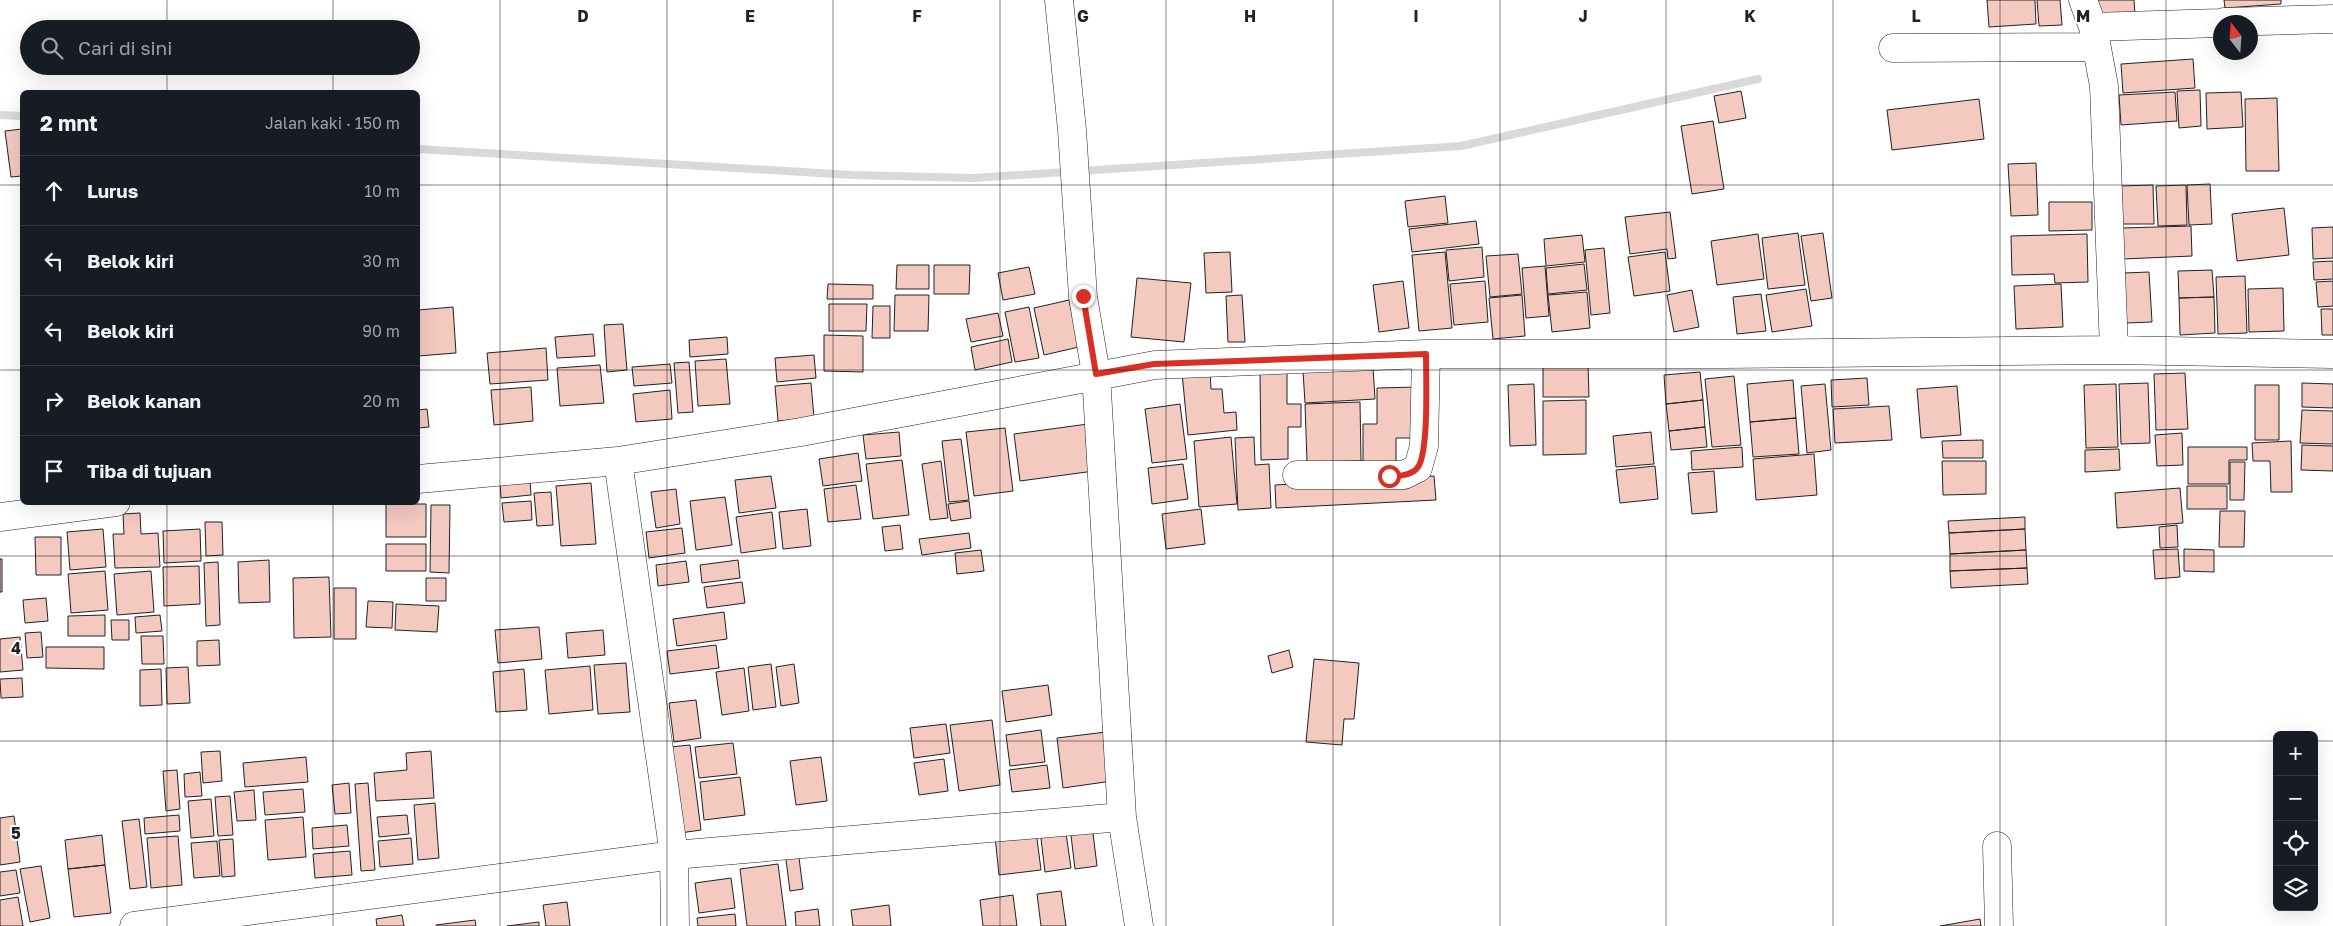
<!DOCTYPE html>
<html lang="id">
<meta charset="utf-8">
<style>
body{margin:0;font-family:"Golos Text",sans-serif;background:#20242c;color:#f1f3f6}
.controls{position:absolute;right:15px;bottom:15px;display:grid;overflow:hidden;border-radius:8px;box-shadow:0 5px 20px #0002}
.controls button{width:45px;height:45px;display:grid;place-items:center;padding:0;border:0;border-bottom:1px solid #363941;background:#171b24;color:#f1f3f6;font:25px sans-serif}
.compass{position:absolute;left:2213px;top:15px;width:45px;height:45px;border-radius:50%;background:#171b24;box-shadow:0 5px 20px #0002;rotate:343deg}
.stop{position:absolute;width:15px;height:15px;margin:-11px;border:4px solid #d93025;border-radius:50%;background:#fff}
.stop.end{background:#d93025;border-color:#fff;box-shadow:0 1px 5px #0008}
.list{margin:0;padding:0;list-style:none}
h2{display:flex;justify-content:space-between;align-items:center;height:65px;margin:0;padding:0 20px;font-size:21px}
h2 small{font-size:16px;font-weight:400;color:#9ea1a6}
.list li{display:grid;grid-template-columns:32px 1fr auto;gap:15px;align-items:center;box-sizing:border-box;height:70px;padding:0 20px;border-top:1px solid #363941}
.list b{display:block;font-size:19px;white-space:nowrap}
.list em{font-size:16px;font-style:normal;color:#9ea1a6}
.icon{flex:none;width:28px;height:28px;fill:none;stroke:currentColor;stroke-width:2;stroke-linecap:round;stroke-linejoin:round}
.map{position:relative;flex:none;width:2333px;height:926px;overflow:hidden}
.search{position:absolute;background:#171b24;box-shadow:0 5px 20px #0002;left:20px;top:20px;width:400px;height:55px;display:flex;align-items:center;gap:12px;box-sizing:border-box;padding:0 18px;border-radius:28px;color:#9ea1a6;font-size:19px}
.panel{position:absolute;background:#171b24;box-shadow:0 5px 20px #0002;left:20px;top:90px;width:400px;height:415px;border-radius:8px}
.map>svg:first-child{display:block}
</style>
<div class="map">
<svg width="2333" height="926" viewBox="0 0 2333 926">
<rect width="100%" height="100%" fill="#fff"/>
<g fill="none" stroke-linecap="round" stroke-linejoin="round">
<path stroke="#d9d9d9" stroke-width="8" d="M0,115L22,116
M418,149L852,175L973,178L1461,146L1758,79"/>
</g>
<path fill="#f3c9c0" stroke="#222" d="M1987,0H2035L2036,24L1989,27Z
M2037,0H2060L2062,25L2039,26Z
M2095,0H2134L2135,15L2096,18Z
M2224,0H2281V4L2225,8Z
M2193,59L2195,88L2123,93L2121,64Z
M2200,90L2201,126L2179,128L2177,91Z
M1741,91L1746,118L1719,123L1714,96Z
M2175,92L2177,121L2121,125L2119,95Z
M2241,92L2243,127L2207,129L2206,93Z
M2277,98L2279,171H2246L2245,99Z
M1979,99L1984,139L1892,150L1887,110Z
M1713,121L1724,189L1692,194L1681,126Z
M22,129V176L11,177L5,131Z
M2036,163L2038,215L2011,216L2008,164Z
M2210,184L2212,224L2189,225L2187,185Z
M2153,185L2154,224H2120L2119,186Z
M2186,185L2187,225L2158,226L2156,186Z
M1445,196L1448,223L1408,227L1405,201Z
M2049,202H2092V230L2049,231Z
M2284,208L2289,255L2237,261L2232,214Z
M1670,212L1676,258L1668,259L1667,249L1630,254L1625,217Z
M1476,221L1479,244L1412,252L1409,229Z
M2191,226L2192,256L2123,259L2122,228Z
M2333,227V258L2313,259L2312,228Z
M1798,233L1805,285L1768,289L1762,238Z
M1823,233L1832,298L1811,301L1801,236Z
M1758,234L1764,279L1717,285L1711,241Z
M2087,234L2088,282L2055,283L2054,274L2012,275L2011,236Z
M1582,235L1585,262L1546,266L1544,239Z
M1482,247L1484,277L1449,281L1446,250Z
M1604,248L1610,313L1591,315L1585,250Z
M1230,252L1232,292L1206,293L1204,253Z
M1445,252L1452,328L1419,331L1412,255Z
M1665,252L1670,291L1634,296L1628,257Z
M1518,254L1522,294L1490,297L1486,256Z
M2333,261V279L2314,280L2313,262Z
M1584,264L1587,290L1548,294L1546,268Z
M897,265H929V289H896Z
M934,265H970L969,294H934Z
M1545,266L1549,316L1526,318L1522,268Z
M1029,267L1035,294L1003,300L998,273Z
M2212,270L2214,297L2179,298L2178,271Z
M2149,272L2152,322L2126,323L2124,273Z
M2245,276L2247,333L2218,334L2216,277Z
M1137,278L1191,283L1184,342L1131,337Z
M1403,281L1409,328L1379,332L1373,285Z
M1485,281L1488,322L1454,325L1450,284Z
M2333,281V306L2318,307L2316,282Z
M828,284L873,285V299H827Z
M2061,284L2063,327L2016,329L2014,286Z
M2283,288L2284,331L2249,332L2248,289Z
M1806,289L1812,326L1772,332L1766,295Z
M1692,290L1699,327L1674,332L1667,295Z
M1587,292L1590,328L1552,332L1548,295Z
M1761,294L1766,331L1737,334L1733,297Z
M895,295H929L928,331H894Z
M1242,295L1245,342H1228L1226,296Z
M1522,295L1525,336L1493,339L1489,298Z
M2214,297L2215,333L2180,335L2179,298Z
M1069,300L1079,347L1044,355L1034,308Z
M829,304H867L866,331H829Z
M873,306H890V338H872Z
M453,307L456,353L418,356V310Z
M1029,307L1039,358L1015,362L1005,312Z
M2321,309H2333V335H2322Z
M998,313L1003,336L971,342L966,319Z
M623,324L627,370L607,372L604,325Z
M593,334L595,356L557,358L555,337Z
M824,335L863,336V372L824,371Z
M727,337L728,354L690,357L689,340Z
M1008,339L1012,362L975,370L971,347Z
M546,348L548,380L490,384L487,353Z
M814,355L816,378L777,382L775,358Z
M726,359L730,404L698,406L695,361Z
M689,362L693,412L678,413L674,363Z
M670,364L672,383L634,386L632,367Z
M600,365L604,403L560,406L557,368Z
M1543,365H1588L1589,397H1543Z
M1373,367L1375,399L1305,403L1303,371Z
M1210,371L1211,389H1222L1224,413L1236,412L1237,430L1188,435L1182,373Z
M1287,372V404H1301V427H1288V459L1261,460L1260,373Z
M1700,372L1703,400L1666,404L1664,375Z
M2185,373L2188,429L2156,430L2154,374Z
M1734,376L1741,445L1712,447L1705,379Z
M1867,378L1869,405L1832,407L1831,380Z
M1793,380L1796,418L1750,422L1747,384Z
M811,383L814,418L778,421L775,386Z
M2148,383L2150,443L2121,444L2119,384Z
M2302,383L2333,384V408L2302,407Z
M1534,384L1536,445L1510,446L1508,385Z
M1825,384L1831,450L1807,453L1801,386Z
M2116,384L2118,447L2086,448L2084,385Z
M2255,385H2279V440H2255Z
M1957,386L1961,435L1921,438L1917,389Z
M531,387L533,421L494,425L491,390Z
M1419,387L1420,438H1396V463L1363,464V424H1377V388Z
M670,390L672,419L636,422L633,394Z
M1586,400V454L1543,455V401Z
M1703,400L1705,427L1669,431L1666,404Z
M1360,402L1361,461L1307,462L1305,404Z
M1180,404L1187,459L1152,463L1145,409Z
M1889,406L1892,440L1835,443L1833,409Z
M427,409L429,427L418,428V410Z
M2302,410L2333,411V444L2300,443Z
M1796,418L1799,454L1753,457L1750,422Z
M1088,424L1094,471L1020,481L1014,434Z
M1705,427L1707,447L1671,450L1669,431Z
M1005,428L1013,491L974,496L966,432Z
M899,432L901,456L866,459L863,435Z
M1651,432L1654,464L1616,467L1613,436Z
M2182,433L2183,465L2157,466L2155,435Z
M1231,437L1237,504L1199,507L1194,441Z
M1254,437L1255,465L1269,464L1271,508L1238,510L1235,438Z
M961,439L969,500L949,502L942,441Z
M1983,440V458H1943L1942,441Z
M2291,441L2292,492H2271L2270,461H2253L2252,443Z
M2302,445L2333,446V471L2301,470Z
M1742,447L1743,467L1692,470L1691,451Z
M2188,447H2247V460H2229V484H2188Z
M2119,449L2120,470L2085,472V450Z
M858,453L862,481L823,486L819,459Z
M1814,454L1817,495L1756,500L1753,459Z
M902,460L909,515L873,519L866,464Z
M941,461L948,518L930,520L922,464Z
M1942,461H1986V494L1943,495Z
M2230,462H2245L2244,500H2230Z
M1183,464L1188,499L1152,504L1148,468Z
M1655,466L1658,499L1620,503L1616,470Z
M1714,471L1717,512L1692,514L1688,473Z
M771,476L776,508L739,513L735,480Z
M1434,476L1436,500L1276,508L1275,485Z
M530,479L531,495L501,498L500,482Z
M591,483L596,544L561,546L556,486Z
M856,485L861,519L828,522L824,489Z
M2187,486H2227V509H2187Z
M2180,488L2183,523L2117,528L2115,493Z
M676,489L680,524L656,528L651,492Z
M551,492L553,525L537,526L534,493Z
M725,497L732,545L696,550L690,501Z
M531,501L532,520L504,522L502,503Z
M969,501L971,518L951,521L948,504Z
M386,504H426V537H386Z
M431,505H450L449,573L430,572Z
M807,509L811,546L783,549L779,512Z
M1201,509L1205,544L1166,549L1162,514Z
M2220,511H2245L2244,547H2219Z
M772,512L776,548L741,553L736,517Z
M140,513L141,534L158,533L160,567L115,568L113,534H124L123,514Z
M2025,517V529L1949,533L1948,521Z
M205,522H222L223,555L206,556Z
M900,525L903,549L885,551L882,527Z
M2177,525L2178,547L2160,548L2159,527Z
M682,528L685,553L649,558L646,532Z
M103,529L106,567L70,570L67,532Z
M200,529L201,561L164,563L163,531Z
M2025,529L2026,550L1950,554L1949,533Z
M969,533L971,548L922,555L919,539Z
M35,537H61V575H36Z
M386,544H426V571H386Z
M2178,549L2180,577L2155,579L2153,550Z
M2184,549L2214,550V572L2184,571Z
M981,550L984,571L957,574L955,553Z
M2026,550L2027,568L1950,571V554Z
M0,559H2V592H0Z
M269,560L270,602L239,603L238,562Z
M738,560L740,578L702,583L700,565Z
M686,561L689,582L658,586L656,565Z
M218,562L220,625L206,626L204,563Z
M199,566L200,604L164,606L163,567Z
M2027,568L2028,584L1951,588L1950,571Z
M105,571L108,610L71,613L68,574Z
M151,571L154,612L117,615L114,574Z
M329,577L331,637L294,638L293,578Z
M426,578H446V601H426Z
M742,582L745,603L707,608L704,587Z
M334,588H356V639H334Z
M46,598L48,621L25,623L23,600Z
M368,601L393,602L392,628L366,627Z
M396,604L439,606L437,632L395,630Z
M724,612L727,639L677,646L673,619Z
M105,615V636H68V616Z
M160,615L162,631L136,633L135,617Z
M111,620H129V640H112Z
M539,627L542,659L498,663L495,630Z
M603,630L605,655L568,658L566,633Z
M41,632L43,657L27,658L25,633Z
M141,636H163L164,664H142Z
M20,637L23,670L0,672V639Z
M219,640L220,665L197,666V641Z
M716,645L719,668L670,674L667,651Z
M46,647H104V669L46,668Z
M1289,650L1293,667L1272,673L1268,656Z
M1314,659L1359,663L1354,719H1344L1342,745L1306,742Z
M626,663L630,712L598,714L594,665Z
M771,664L776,707L753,710L748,667Z
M794,664L799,703L781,706L776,667Z
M590,666L593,710L549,714L545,670Z
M188,667L190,703L167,704L166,668Z
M744,668L749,711L722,715L716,672Z
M161,669L162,705L140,706V670Z
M524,669L527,710L496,712L493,672Z
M22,678L23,697L1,698L0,679Z
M1048,685L1052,715L1006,722L1002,691Z
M696,700L701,738L674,742L669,703Z
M992,720L1000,785L959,791L950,725Z
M946,724L950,753L914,758L910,728Z
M1041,730L1045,762L1010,766L1006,735Z
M1106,732L1112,781L1063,788L1057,738Z
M733,743L737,774L699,778L695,747Z
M690,745L701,830L680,833L670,747Z
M220,751L222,781L203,783L201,752Z
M431,751L434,798L376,801L374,773L407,770L406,753Z
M306,757L308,782L245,787L243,763Z
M821,757L827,801L796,805L790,761Z
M944,759L948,791L919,795L914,763Z
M1047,765L1050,788L1012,792L1009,770Z
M177,770L180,809L166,811L163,771Z
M200,772L202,796L185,797L184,774Z
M740,777L745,815L704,820L700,782Z
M349,783L351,813L335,814L332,785Z
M368,783L375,870L361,871L355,784Z
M303,789L305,812L265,815L263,792Z
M254,790L256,820L237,821L234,792Z
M230,796L233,835L218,836L215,797Z
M211,799L214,836L191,838L188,801Z
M435,803L439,858L418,860L414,805Z
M179,815L180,831L145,834L144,818Z
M407,815L409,834L379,837L377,817Z
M14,816L20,862L0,865V818Z
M303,817L306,857L268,860L265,820Z
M139,819L147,887L130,889L122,821Z
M347,825L349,846L313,849L312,828Z
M1092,825L1097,866L1075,869L1070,827Z
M1065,826L1071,868L1045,872L1040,830Z
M1036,831L1041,870L999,875L995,836Z
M102,835L105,865L68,869L65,840Z
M178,836L182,885L151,888L147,838Z
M411,838L413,864L380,867L378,841Z
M233,839L235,876L222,877L219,840Z
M217,841L220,876L194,878L191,843Z
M798,850L803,889L790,891L785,852Z
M350,851L352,875L315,878L313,854Z
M778,864L786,926H747L740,869Z
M105,865L111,913L74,917L68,869Z
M41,866L50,918L30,922L20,869Z
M16,870L20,893L0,896V872Z
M731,878L735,908L699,913L695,883Z
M1061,891L1066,926H1041L1037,894Z
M1013,895L1017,926H983L980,900Z
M18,897L23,926H0V900Z
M567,902L570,926H546L543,905Z
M889,905L891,926H853L851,910Z
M818,909L820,926H796L795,912Z
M735,914L736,926H698L697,918Z
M402,915L404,926H377L376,919Z
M1980,919L1981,926H1940Z
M475,920L476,926H436V925Z
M539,922V926H507Z"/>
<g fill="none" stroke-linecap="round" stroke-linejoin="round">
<g stroke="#222" stroke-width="29">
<path id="minor" d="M1059,0L1072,130L1083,297L1096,374L1122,817L1139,926
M2083,0L2093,27L2104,86L2114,350
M2224,22L2333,19
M2093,27L2220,23
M1893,48L2096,47
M618,461L674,855L675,926
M1297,475H1404L1418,468L1424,446L1426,354
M418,479L618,461L801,432L1155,365L1426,354H1723L2114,350L2333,354
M0,517L116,502
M1997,846L1999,926
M134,926L674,855L1122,817"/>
</g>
<use href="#minor" stroke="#fff" stroke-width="28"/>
</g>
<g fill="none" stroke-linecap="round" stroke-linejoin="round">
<path stroke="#d93025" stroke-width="6" d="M1083,296L1096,374L1154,364L1426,354C1426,377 1429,451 1418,467C1412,476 1398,476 1389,476"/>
</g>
<path fill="none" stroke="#222" stroke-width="1" stroke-opacity="0.55" d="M167,0V29M333,0V29M500,0V926M667,0V926M833,0V926M1000,0V926M1166,0V926M1333,0V926M1500,0V926M1666,0V926M1833,0V926M2000,0V926M2166,0V926M167,66V92M333,66V92M0,185H22M418,185H2333M0,370H22M418,370H2333M167,502V926M333,502V926M0,556H2333M0,741H2277M2314,741H2333"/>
<g font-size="16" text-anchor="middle" font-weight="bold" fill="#222" stroke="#fff" stroke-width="4" stroke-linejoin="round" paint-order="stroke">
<text x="583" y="22">D</text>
<text x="750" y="22">E</text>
<text x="917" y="22">F</text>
<text x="1083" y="22">G</text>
<text x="1250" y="22">H</text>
<text x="1416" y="22">I</text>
<text x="1583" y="22">J</text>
<text x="1750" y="22">K</text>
<text x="1916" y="22">L</text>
<text x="2083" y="22">M</text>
<text x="16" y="654">4</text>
<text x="16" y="839">5</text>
</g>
</svg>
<div class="controls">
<button>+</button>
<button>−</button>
<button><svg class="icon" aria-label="locate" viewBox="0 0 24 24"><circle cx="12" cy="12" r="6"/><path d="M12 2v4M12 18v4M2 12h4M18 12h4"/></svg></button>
<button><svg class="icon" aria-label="layers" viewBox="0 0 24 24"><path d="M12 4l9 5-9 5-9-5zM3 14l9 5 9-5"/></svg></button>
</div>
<svg class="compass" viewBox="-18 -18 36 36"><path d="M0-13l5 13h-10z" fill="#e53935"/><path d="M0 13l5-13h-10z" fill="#9ea1a6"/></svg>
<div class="stop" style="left:1389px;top:476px"></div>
<div class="stop end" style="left:1083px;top:296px"></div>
<div class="search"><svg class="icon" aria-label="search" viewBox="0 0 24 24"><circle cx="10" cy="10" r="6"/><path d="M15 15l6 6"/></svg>Cari di sini</div>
<section class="panel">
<h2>2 mnt<small>Jalan kaki · 150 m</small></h2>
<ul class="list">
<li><svg class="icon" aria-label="ahead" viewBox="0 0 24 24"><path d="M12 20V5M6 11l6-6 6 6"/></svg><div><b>Lurus</b></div><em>10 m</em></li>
<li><svg class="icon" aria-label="left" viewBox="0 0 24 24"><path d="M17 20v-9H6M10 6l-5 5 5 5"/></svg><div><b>Belok kiri</b></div><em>30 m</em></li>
<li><svg class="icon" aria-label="left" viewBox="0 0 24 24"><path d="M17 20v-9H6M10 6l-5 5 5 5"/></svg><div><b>Belok kiri</b></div><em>90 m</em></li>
<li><svg class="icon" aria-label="right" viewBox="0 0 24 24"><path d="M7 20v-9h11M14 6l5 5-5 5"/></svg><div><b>Belok kanan</b></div><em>20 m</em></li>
<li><svg class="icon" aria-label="arrive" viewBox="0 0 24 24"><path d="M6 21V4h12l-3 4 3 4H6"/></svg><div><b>Tiba di tujuan</b></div></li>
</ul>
</section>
</div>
